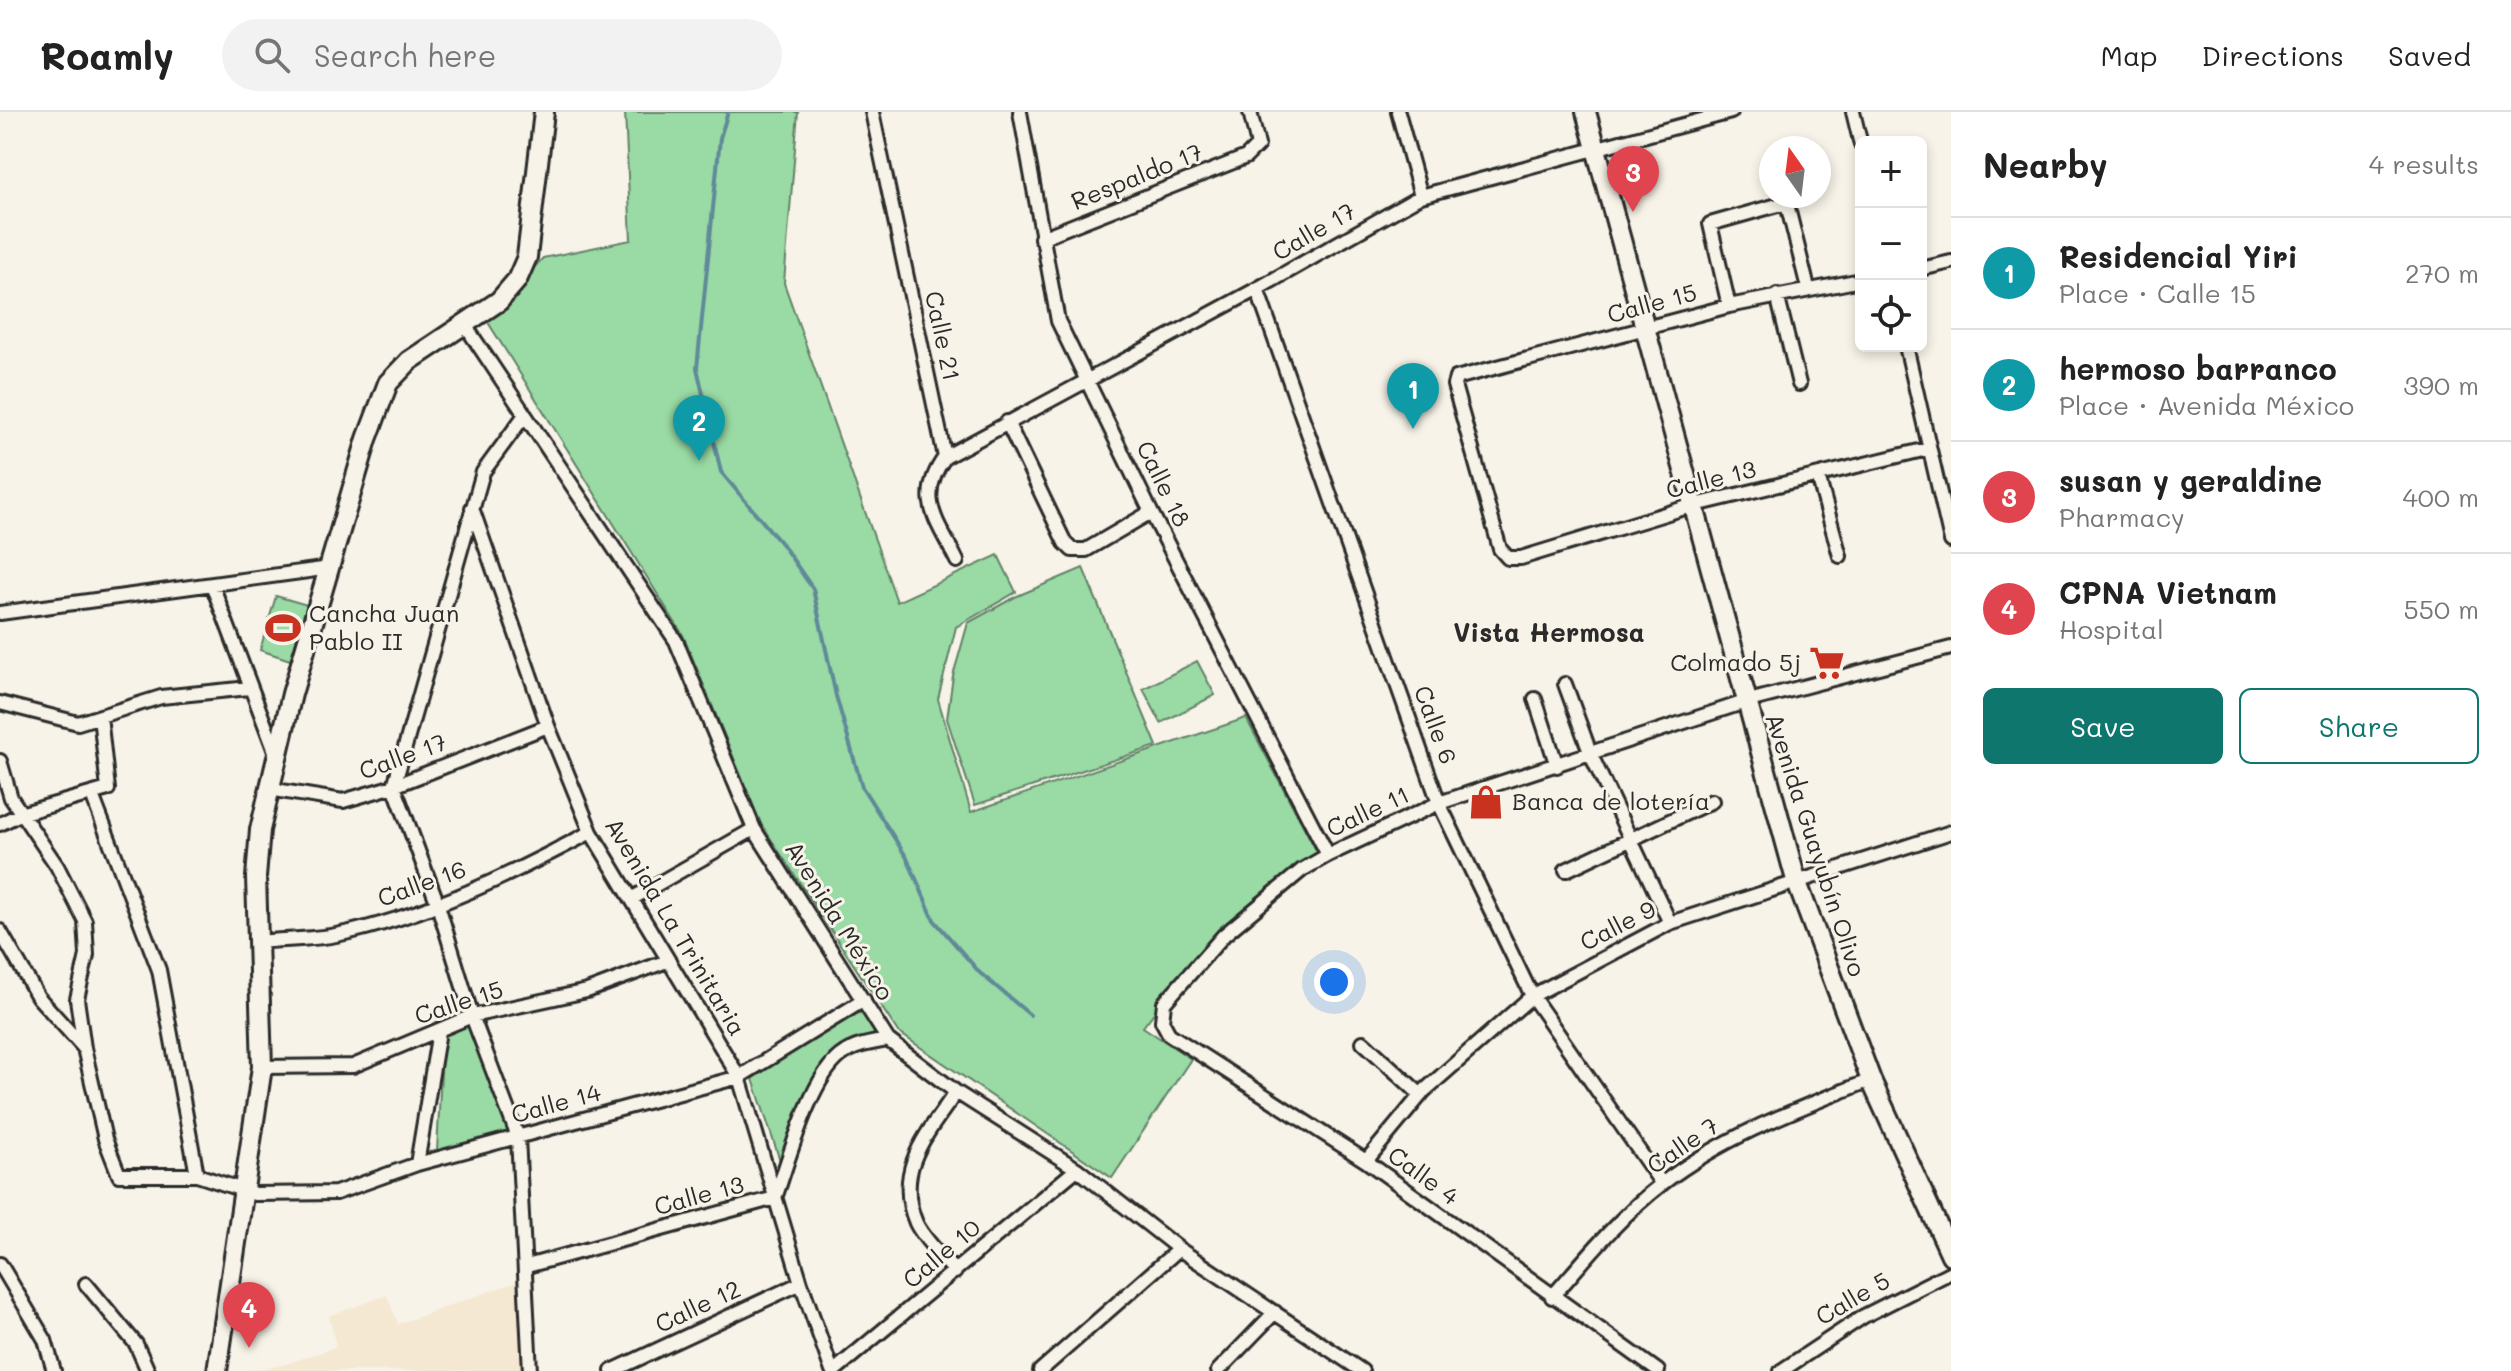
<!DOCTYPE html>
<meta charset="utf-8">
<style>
body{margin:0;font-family:Mali,sans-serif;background:#f2f2f2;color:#222}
.controls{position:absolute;right:24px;top:24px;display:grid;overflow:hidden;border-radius:12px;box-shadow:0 4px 12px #0003}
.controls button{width:72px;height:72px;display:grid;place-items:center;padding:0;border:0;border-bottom:2px solid #e0e0e0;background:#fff;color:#222;font:40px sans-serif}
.compass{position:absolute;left:1759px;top:24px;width:72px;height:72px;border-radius:50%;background:#fff;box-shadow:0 4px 12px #0003;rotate:346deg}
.you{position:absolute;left:1334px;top:870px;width:28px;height:28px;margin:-20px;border:6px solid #fff;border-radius:50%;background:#1a73e8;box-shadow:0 0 0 12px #1a73e833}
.badge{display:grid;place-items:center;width:52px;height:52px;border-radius:50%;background:#0f766e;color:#fff;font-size:26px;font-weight:700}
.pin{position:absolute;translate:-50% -66px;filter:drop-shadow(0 2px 4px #0008)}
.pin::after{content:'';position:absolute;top:42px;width:28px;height:24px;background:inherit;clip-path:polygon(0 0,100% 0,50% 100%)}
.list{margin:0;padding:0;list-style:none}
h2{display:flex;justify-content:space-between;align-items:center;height:104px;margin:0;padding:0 32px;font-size:34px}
h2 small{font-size:26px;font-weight:400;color:#767676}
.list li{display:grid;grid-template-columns:52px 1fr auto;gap:24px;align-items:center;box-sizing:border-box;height:112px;padding:0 32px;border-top:2px solid #e0e0e0}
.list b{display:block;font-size:30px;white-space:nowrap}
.list p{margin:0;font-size:26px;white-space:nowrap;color:#767676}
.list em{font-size:26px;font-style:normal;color:#767676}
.actions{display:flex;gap:16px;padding:24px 32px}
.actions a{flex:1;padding:18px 0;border:2px solid #0f766e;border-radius:12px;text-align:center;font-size:28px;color:#0f766e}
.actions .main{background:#0f766e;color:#fff}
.icon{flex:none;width:44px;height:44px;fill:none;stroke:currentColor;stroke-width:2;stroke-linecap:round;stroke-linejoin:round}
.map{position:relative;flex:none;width:1951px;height:1259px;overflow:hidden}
header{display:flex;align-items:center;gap:48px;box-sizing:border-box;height:112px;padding:0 40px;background:#fff;border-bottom:2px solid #e0e0e0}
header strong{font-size:38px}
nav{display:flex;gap:44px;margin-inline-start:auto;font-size:28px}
.search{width:560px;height:72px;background:#f2f2f2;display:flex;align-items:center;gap:20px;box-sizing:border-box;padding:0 28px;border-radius:44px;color:#767676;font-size:30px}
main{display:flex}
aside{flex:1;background:#fff}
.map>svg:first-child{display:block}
</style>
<header>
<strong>Roamly</strong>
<div class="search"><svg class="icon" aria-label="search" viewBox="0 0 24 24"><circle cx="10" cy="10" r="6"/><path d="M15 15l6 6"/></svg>Search here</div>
<nav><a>Map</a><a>Directions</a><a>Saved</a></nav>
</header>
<main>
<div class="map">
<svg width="1951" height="1259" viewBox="0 0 1951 1259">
<rect width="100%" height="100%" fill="#f7f3e8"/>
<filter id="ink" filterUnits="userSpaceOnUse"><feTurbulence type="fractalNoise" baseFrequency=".0125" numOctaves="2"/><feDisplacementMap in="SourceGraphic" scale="16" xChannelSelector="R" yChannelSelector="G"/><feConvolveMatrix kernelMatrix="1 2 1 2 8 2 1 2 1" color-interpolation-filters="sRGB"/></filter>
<g filter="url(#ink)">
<path fill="#f4e8d2" d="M522,1168L526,1259H244L283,1253L336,1235L329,1204L387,1183L398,1212Z"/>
<path fill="#9adaa4" stroke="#628268" stroke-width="2" d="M625,0H798L784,171L897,490L998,443L1016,480L956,515L938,587L971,700L1246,606L1317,740L1210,827L1143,915L1191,947L1112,1066L898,920L761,712L683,523L486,207L543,146L631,128Z
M1083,456L1157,634L975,693L947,607L953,564L968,511L1015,485Z
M276,484L307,493L290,548L260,538Z
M1197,549L1215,583L1161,611L1143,577Z
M865,894L890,924L862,928L813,976L788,1073L752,964Z
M482,905L518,1019L437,1039L443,921Z"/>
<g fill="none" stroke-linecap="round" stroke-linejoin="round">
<path stroke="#5f8a99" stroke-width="4" d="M728,0L720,26L697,256L721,360L784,435L813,477L836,584L862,675L907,746L934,808L980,861L1030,903"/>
<g stroke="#2b2b2b" stroke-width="18">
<path id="street" d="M872,0L945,345
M1020,0L1058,209L1151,400L1328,743
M1398,0L1421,84
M1853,0L1861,33
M1041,126L1246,45L1258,33L1250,0
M1921,157L1951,150
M1861,168L1729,194L1456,266L1454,273L1500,437L1508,446H1521L1691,394L1927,337
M1257,177L1439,691L1532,884L1662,1072
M1777,183L1799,272
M1729,194L1710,112L1781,92L1788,96L1808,176
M465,213L676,529L754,717L888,928L956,980L1077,1057L1179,1137L1362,1259
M1906,234L1951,429
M524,304L483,360L394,674L437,790L472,904L518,1025L530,1259
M1007,310L1065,431L1072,438H1086L1151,400
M1818,364L1840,444
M472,396L548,614L591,720L739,965L801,1171L832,1259
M957,449C937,408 915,386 945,345L1257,177L1421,84L1731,0
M213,475L276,642
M0,501L330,456
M1565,572L1591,643L1670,811
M1535,587L1557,654
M0,591L78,611L161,585L249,576
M0,649L11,686L57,754L85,809L87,843L77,887L84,936
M269,677L343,689L394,674L548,614
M92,683L159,858L197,1063
M0,712L20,702L108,677L100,604
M1566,758L1712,689
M633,786L754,717
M0,819L38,885L84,936L105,1027L119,1063H197L255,1082L336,1081L417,1052L739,965L864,888
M257,830C283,827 311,828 336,823C425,805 512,762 591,720
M1363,930L1421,983
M262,955L353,954L472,904L587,879L667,849
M1366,1049L1424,979L1532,884L1670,811L1951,720
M417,1052L439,919
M0,1152L45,1228L54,1259
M527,1154L775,1086C789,1048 809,969 840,944C854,933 871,931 888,928
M955,1160C943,1145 924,1128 916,1111C893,1057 928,1021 956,980
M86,1172L136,1232L148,1259
M1552,1185C1587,1145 1621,1103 1663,1071C1726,1023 1798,997 1871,968
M612,1259L801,1171
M834,1259L1077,1057
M1040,1259L1179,1137
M1218,1259L1275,1200
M1658,1259L1366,1049L1169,922L1162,909L1164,891L1224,823L1302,758L1328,743L1439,691L1745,590L1951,536
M1781,1259L1864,1204L1951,1160"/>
</g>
<g stroke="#2b2b2b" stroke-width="24">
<path id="secondary" d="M1586,0L1796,768L1871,968L1951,1143
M217,1259L262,955L256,765L260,718L292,582L367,327L388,271L409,249L499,189L517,168L527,145L544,0"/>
</g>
<use href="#street" stroke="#f7f3e8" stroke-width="12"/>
<use href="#secondary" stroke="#f7f3e8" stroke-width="18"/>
</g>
</g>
<defs>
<g id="stadium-bare" transform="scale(2.76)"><path d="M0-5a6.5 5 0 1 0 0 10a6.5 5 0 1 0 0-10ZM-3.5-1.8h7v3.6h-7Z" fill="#c8321e" stroke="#f7f3e8" stroke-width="2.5" paint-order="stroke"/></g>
<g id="supermarket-bare" transform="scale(2.76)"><path d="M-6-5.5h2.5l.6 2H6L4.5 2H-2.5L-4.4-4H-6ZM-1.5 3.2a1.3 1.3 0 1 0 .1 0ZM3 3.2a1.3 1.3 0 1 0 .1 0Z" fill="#c8321e" stroke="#f7f3e8" stroke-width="2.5" paint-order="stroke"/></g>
<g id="shop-bare" transform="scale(2.76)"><path d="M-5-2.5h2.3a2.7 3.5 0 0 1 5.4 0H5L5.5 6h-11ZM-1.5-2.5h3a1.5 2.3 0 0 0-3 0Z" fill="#c8321e" stroke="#f7f3e8" stroke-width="2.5" paint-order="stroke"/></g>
</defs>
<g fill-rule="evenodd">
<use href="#stadium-bare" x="283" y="516"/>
<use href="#supermarket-bare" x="1827" y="551"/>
<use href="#shop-bare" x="1486" y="690"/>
</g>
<g text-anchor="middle" stroke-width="6" stroke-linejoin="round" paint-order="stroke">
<g font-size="24" fill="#2b2b2b" stroke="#f7f3e8">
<text transform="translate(1137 65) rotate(-22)" y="8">Respaldo 17</text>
<text transform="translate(1314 120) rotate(-30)" y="8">Calle 17</text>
<text transform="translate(1652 192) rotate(-15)" y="8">Calle 15</text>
<text transform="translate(942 224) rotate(78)" y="8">Calle 21</text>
<text transform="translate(1711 368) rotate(-14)" y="8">Calle 13</text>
<text transform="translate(1163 372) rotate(64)" y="8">Calle 18</text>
<text transform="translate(1435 613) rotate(70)" y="8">Calle 6</text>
<text transform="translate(403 645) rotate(-20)" y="8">Calle 17</text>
<text transform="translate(1368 700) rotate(-25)" y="8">Calle 11</text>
<text transform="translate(1815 733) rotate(72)" y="8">Avenida Guayubín Olivo</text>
<text transform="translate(422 772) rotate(-20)" y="8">Calle 16</text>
<text transform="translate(839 809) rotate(58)" y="8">Avenida México</text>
<text transform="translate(1618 814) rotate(-27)" y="8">Calle 9</text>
<text transform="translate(675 815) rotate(59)" y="8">Avenida La Trinitaria</text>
<text transform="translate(459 891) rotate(-18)" y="8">Calle 15</text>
<text transform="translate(556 992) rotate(-15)" y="8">Calle 14</text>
<text transform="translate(1683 1034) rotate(-34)" y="8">Calle 7</text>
<text transform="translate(1423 1064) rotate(36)" y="8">Calle 4</text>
<text transform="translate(699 1084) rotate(-15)" y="8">Calle 13</text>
<text transform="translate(942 1142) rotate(-40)" y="8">Calle 10</text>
<text transform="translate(1853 1187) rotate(-30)" y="8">Calle 5</text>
<text transform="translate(698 1195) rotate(-25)" y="8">Calle 12</text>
</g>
<g font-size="24" fill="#2b2b2b" stroke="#f7f3e8" text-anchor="start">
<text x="309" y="510">Cancha Juan<tspan x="309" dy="28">Pablo II</tspan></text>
<text x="1801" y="559" text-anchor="end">Colmado 5j</text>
<text x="1512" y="698">Banca de lotería</text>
</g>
<g font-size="26" font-weight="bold" fill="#2b2b2b" stroke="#f7f3e8">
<text x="1549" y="530">Vista Hermosa</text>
</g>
</g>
</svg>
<div class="controls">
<button>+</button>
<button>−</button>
<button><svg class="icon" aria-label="locate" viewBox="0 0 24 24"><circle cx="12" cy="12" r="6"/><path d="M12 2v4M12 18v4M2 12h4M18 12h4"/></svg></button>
</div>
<svg class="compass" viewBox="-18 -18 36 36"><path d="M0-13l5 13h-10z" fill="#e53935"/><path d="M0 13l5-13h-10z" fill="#767676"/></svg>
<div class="you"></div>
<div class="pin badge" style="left:1413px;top:317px;background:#0f9aa8">1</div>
<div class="pin badge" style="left:699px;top:349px;background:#0f9aa8">2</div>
<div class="pin badge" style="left:1633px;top:100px;background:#e0444e">3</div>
<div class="pin badge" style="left:249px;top:1236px;background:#e0444e">4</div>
</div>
<aside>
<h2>Nearby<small>4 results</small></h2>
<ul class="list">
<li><span class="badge" style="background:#0f9aa8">1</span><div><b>Residencial Yiri</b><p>Place · Calle 15</p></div><em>270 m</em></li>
<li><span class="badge" style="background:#0f9aa8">2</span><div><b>hermoso barranco</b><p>Place · Avenida México</p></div><em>390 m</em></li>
<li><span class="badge" style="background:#e0444e">3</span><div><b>susan y geraldine</b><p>Pharmacy</p></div><em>400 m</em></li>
<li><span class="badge" style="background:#e0444e">4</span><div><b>CPNA Vietnam</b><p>Hospital</p></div><em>550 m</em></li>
</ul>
<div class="actions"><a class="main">Save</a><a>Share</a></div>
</aside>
</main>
